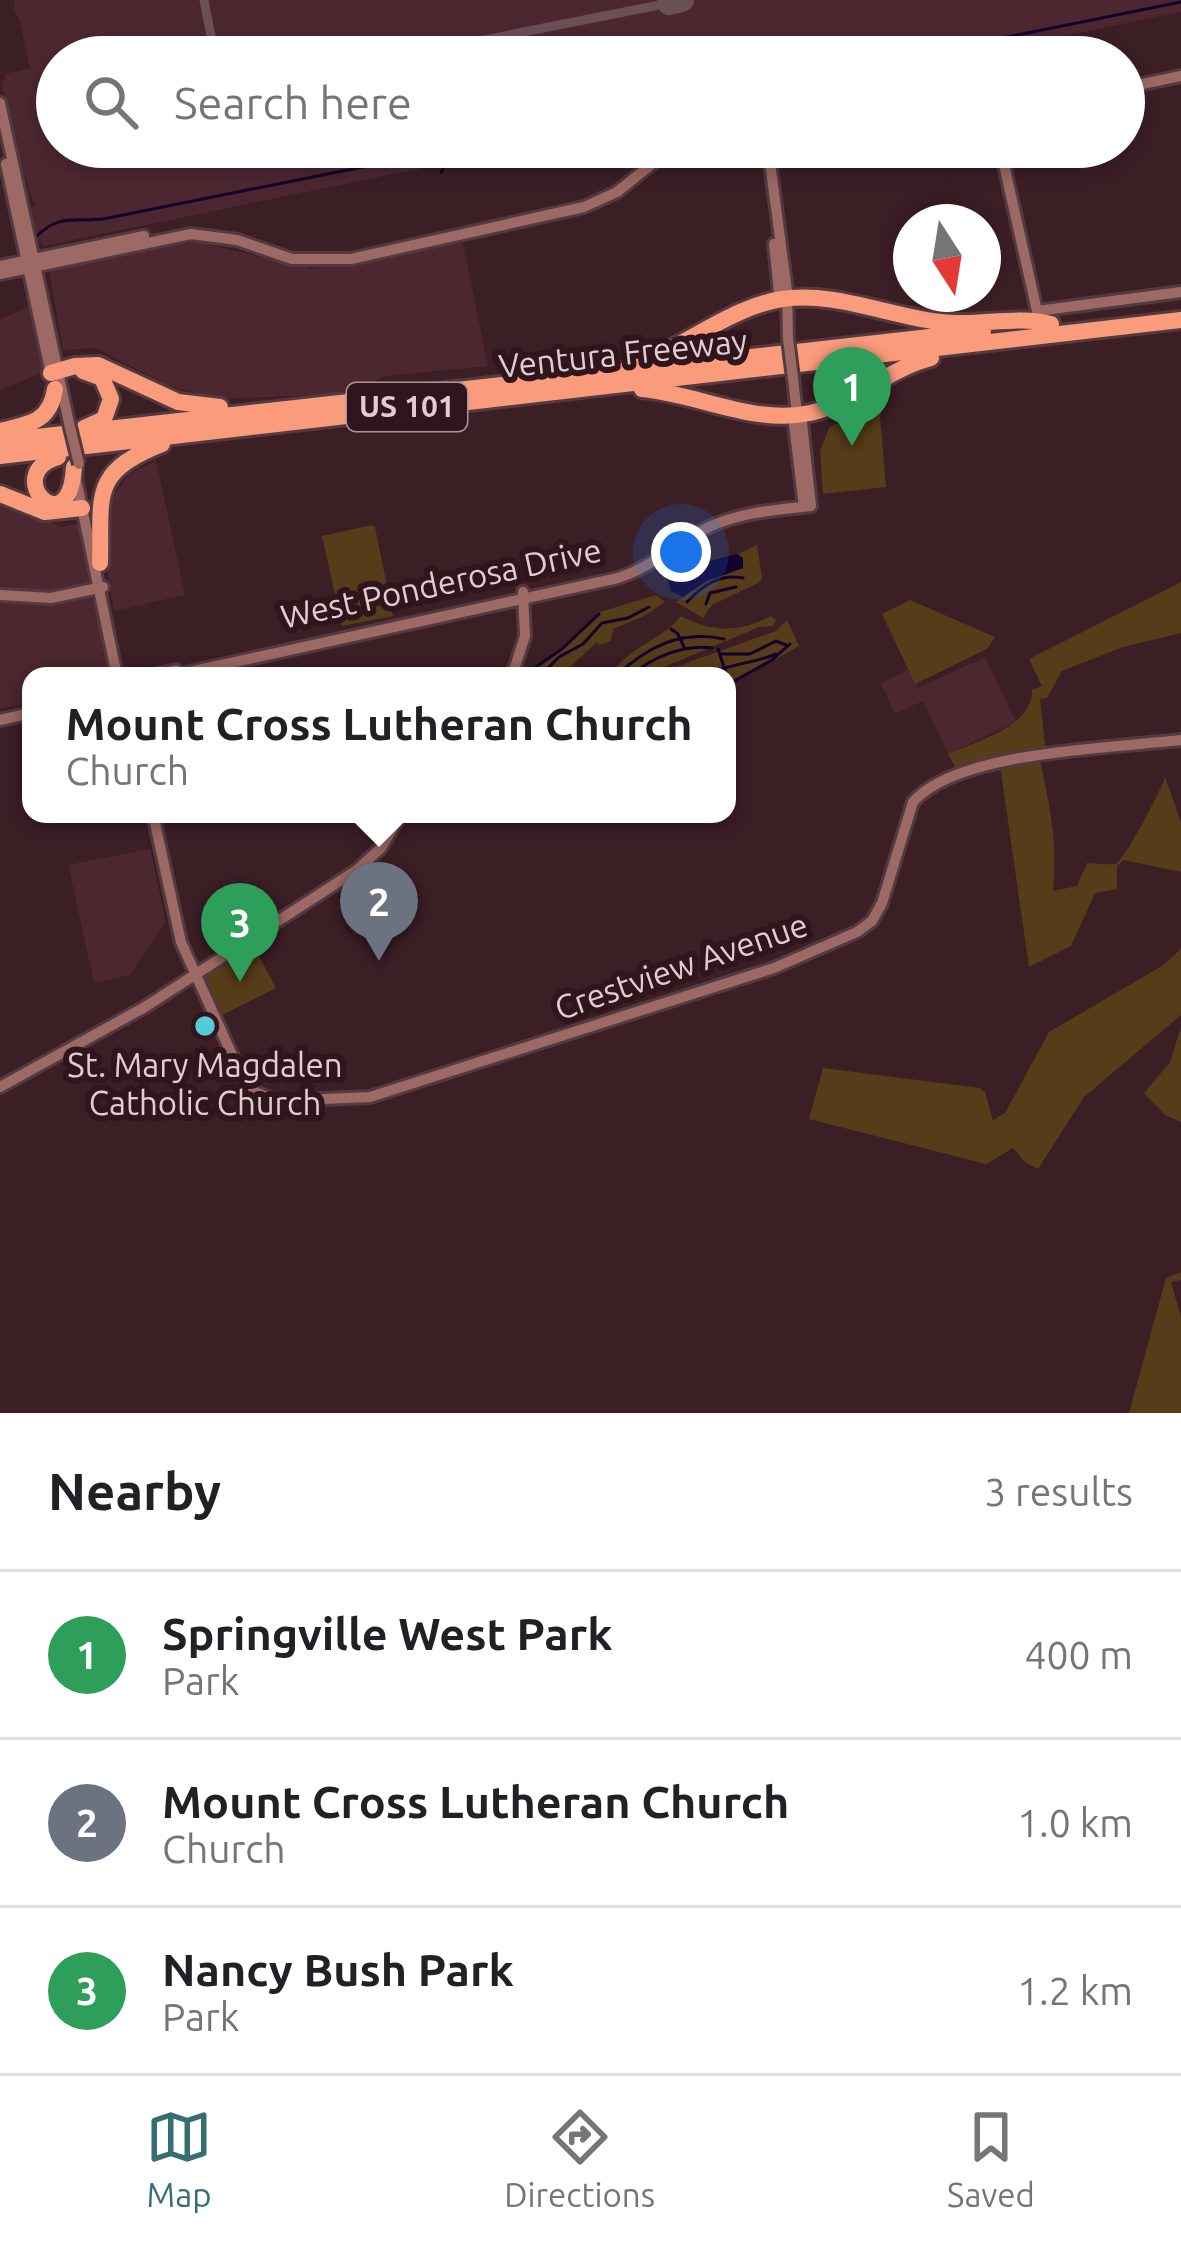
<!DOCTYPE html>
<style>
body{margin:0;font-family:Ubuntu,sans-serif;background:#f2f2f2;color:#202124}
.compass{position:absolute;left:893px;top:204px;width:108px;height:108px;border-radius:50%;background:#fff;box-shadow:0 6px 18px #0003;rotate:168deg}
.you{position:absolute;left:681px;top:552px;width:42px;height:42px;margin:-30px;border:9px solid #fff;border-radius:50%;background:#1a73e8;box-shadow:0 0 0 18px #1a73e833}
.badge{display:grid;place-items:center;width:78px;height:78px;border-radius:50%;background:#366e74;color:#fff;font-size:39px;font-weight:700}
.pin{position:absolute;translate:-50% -99px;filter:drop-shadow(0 3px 6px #0008)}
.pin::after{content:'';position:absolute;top:63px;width:42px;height:36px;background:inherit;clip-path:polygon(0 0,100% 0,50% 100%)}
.popup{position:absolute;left:22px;top:667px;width:714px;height:156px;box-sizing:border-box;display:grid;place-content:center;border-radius:24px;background:#fff;filter:drop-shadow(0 3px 9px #0005);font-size:39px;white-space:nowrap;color:#757577}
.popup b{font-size:45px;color:#202124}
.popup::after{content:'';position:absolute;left:50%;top:100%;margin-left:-24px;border:24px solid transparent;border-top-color:#fff}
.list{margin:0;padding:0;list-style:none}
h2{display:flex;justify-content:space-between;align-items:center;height:156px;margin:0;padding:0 48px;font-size:51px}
h2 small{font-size:39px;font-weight:400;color:#757577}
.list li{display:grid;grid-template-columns:78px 1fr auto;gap:36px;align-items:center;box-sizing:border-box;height:168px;padding:0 48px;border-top:3px solid #e0e0e0}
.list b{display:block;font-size:45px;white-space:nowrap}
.list p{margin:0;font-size:39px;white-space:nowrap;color:#757577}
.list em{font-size:39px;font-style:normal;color:#757577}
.icon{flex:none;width:66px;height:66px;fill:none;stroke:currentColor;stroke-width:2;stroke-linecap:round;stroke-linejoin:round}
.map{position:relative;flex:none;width:1181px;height:1413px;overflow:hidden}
.search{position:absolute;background:#fff;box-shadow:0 6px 18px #0003;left:36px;right:36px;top:36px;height:132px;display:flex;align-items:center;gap:30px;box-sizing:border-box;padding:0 42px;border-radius:66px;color:#757577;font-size:45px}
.sheet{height:660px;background:#fff}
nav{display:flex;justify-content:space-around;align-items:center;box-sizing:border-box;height:168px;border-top:3px solid #e0e0e0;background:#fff;font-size:33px;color:#757577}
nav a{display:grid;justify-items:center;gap:6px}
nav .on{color:#366e74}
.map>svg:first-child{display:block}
</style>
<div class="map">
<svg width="1181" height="1413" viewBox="0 0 1181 1413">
<rect width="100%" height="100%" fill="#3c1e25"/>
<path fill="#4c2730" d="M15,0H1181V12L962,57H57V147H524L44,246L33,235L29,208L35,206L16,151L1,81L6,80L5,74L30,68L19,18L13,11Z
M198,242L312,269L463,243L488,366L385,376L371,383L368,393L217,399L167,385L96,348L63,350L49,270L150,248Z
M34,304L48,371L0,390V320Z
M156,460L185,595L114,611L106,562L110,501L129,474Z
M0,503L63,527L80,523L89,583L53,591L3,590L0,585Z
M91,595L113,676H31V703L0,709V600L52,602Z
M985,657L1016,722L948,754L923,701L895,714L881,683L908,670L918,688Z
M150,849L166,922L130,975L94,983L68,865Z"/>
<path fill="#573c19" d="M877,399L883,407L880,415L886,487L823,494L820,451L829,428Z
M372,525L375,527L393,616L342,626L322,536Z
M757,545L762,578L758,583L712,605L703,618L676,602L707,581L743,568L738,554Z
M1181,582V633L1123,647L1062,671L1047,698L1040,699L1046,754L985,760L957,770L948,754C976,741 1033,727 1032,690L1042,686L1029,659Z
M656,595L665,602L644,616L613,629L611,641L600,645L597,642L567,670L566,676H533L531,668L558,652L600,612Z
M910,600L995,637L987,649L915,684L882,614Z
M681,616C712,633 741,632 771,616L776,620L773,626L759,627L643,676H610C628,646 660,642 681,616Z
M787,620L799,646L727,687V676H678V666L776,631Z
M1040,760C1050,808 1058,842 1053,891L1077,886L1087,863C1096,863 1110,866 1117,863C1124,860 1162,789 1165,777L1181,822V872L1124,860L1117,866V889L1095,893L1071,946L1029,967L1000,765Z
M252,943L276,988L222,1015L205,975Z
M1181,949V1015L1084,1097L1038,1169L1026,1163L1013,1148L986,1164L809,1119L823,1068L980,1088L985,1092L993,1120L1005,1113L1049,1032L1162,966Z
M1181,1027V1122L1165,1115L1144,1093L1170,1062Z
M1181,1272V1280L1171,1282L1181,1317V1413H1129L1166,1278Z"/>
<path fill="#15002d" d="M737,554L743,558V568L707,581L683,597L671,591L667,578L671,571Z"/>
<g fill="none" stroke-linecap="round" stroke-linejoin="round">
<path stroke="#15002d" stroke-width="3" d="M908,57L1181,2
M441,172L445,166
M36,237C58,214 74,222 103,219L462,147
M687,602C702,586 720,573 743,578
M706,604L710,593L736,587
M671,629L678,634L684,647
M718,649L728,679
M720,654H750L776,641L786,645
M533,669L562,649L599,614
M540,676L559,657L583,644L602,623L628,618L649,607
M616,676C648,646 681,630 724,639
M631,676C651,657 685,644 712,648
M707,676C728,663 753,664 776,654
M727,685L772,660L790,644"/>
<path stroke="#6a4f55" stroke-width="9" d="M204,0L215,57
M675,0L676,1
M215,46L222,52L257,57
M399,57L669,3"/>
<path stroke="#6a4f55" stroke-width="24" d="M669,3L682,0"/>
<g stroke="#533a40" stroke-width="16">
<path id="secondary" d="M1124,88L1181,76
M0,103L69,423
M768,147L787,291L788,339
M1000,147L1037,311L1181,292
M6,164L51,374
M774,244L779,292L784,299
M0,266L144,236
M0,274L191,234L237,240L292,259H351L584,207L617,192L673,147
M797,414L794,424L804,507
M76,479L117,676
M0,595L51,598L103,587
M150,676L176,670
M171,676L618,578C652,567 677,543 709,527C741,512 776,510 811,506L802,423L797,414L793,378
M512,676L525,636L523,592
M0,720L31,713
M153,814L181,942L243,1079L257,1093L277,1101L370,1097L774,968L857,932L872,921L882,903L913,802C957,751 1114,748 1181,740
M0,1087L145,1007L357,870L381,848L401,814"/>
</g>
<g stroke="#533a40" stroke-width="22">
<path id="highway" d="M636,363C687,347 728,308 782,299C839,290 900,322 958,323C988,324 1021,316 1051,324
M83,371L102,378L111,399L104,419L84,428
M51,373L75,366L98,365L178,402L220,407
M642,389C699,394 753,425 810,413C855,403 887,369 931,358
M0,431C30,424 50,422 55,389
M0,441L983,331
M0,456L1181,320
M58,457C0,474 69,548 74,467
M0,494L45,512L82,508
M100,563C102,497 89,472 162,444"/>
</g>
<use href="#secondary" stroke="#9d6964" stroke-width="10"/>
<use href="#highway" stroke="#fa9b7c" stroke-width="16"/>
<g stroke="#533a40" stroke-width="16" stroke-linecap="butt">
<path id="secondary-bridge" d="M788,339L793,378
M69,423L79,464"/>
</g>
<use href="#secondary-bridge" stroke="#9d6964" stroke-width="10"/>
</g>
<circle fill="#52ccd5" stroke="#31151c" stroke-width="4.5" cx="205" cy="1026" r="12"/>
<g text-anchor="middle" stroke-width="12" stroke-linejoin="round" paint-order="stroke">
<rect fill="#31151c" stroke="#ac969a" stroke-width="3" x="347" y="383" width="120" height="48" rx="9"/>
<g font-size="30" font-weight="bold" fill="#e1cdd0">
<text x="407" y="417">US 101</text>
</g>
<g font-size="33" fill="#e1cdd0" stroke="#31151c">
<text transform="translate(623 353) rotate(-6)" y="12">Ventura Freeway</text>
<text transform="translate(441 583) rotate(-12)" y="12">West Ponderosa Drive</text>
<text transform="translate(681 966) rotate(-19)" y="12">Crestview Avenue</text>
</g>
<g font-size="33" fill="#e1cdd0" stroke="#31151c">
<text x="205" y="1077">St. Mary Magdalen<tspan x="205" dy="38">Catholic Church</tspan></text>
</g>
</g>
</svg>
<svg class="compass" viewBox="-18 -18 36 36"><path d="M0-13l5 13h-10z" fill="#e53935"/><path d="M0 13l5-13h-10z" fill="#757577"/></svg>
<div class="you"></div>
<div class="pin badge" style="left:852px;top:446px;background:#2e9e5b">1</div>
<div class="pin badge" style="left:379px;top:961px;background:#6b7280">2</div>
<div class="popup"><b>Mount Cross Lutheran Church</b>Church</div>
<div class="pin badge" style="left:240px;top:982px;background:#2e9e5b">3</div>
<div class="search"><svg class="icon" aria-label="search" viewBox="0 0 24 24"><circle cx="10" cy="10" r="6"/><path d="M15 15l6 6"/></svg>Search here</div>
</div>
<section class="sheet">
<h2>Nearby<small>3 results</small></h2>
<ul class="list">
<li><span class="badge" style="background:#2e9e5b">1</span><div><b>Springville West Park</b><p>Park</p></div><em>400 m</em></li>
<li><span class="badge" style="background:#6b7280">2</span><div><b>Mount Cross Lutheran Church</b><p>Church</p></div><em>1.0 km</em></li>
<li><span class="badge" style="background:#2e9e5b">3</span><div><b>Nancy Bush Park</b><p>Park</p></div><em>1.2 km</em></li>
</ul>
</section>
<nav>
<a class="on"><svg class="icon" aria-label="map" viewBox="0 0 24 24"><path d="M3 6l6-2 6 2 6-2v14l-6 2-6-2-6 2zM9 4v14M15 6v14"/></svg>Map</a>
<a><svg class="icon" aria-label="directions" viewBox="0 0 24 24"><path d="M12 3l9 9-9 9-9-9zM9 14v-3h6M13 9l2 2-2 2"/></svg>Directions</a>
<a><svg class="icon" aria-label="saved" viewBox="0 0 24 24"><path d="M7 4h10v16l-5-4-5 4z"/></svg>Saved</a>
</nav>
